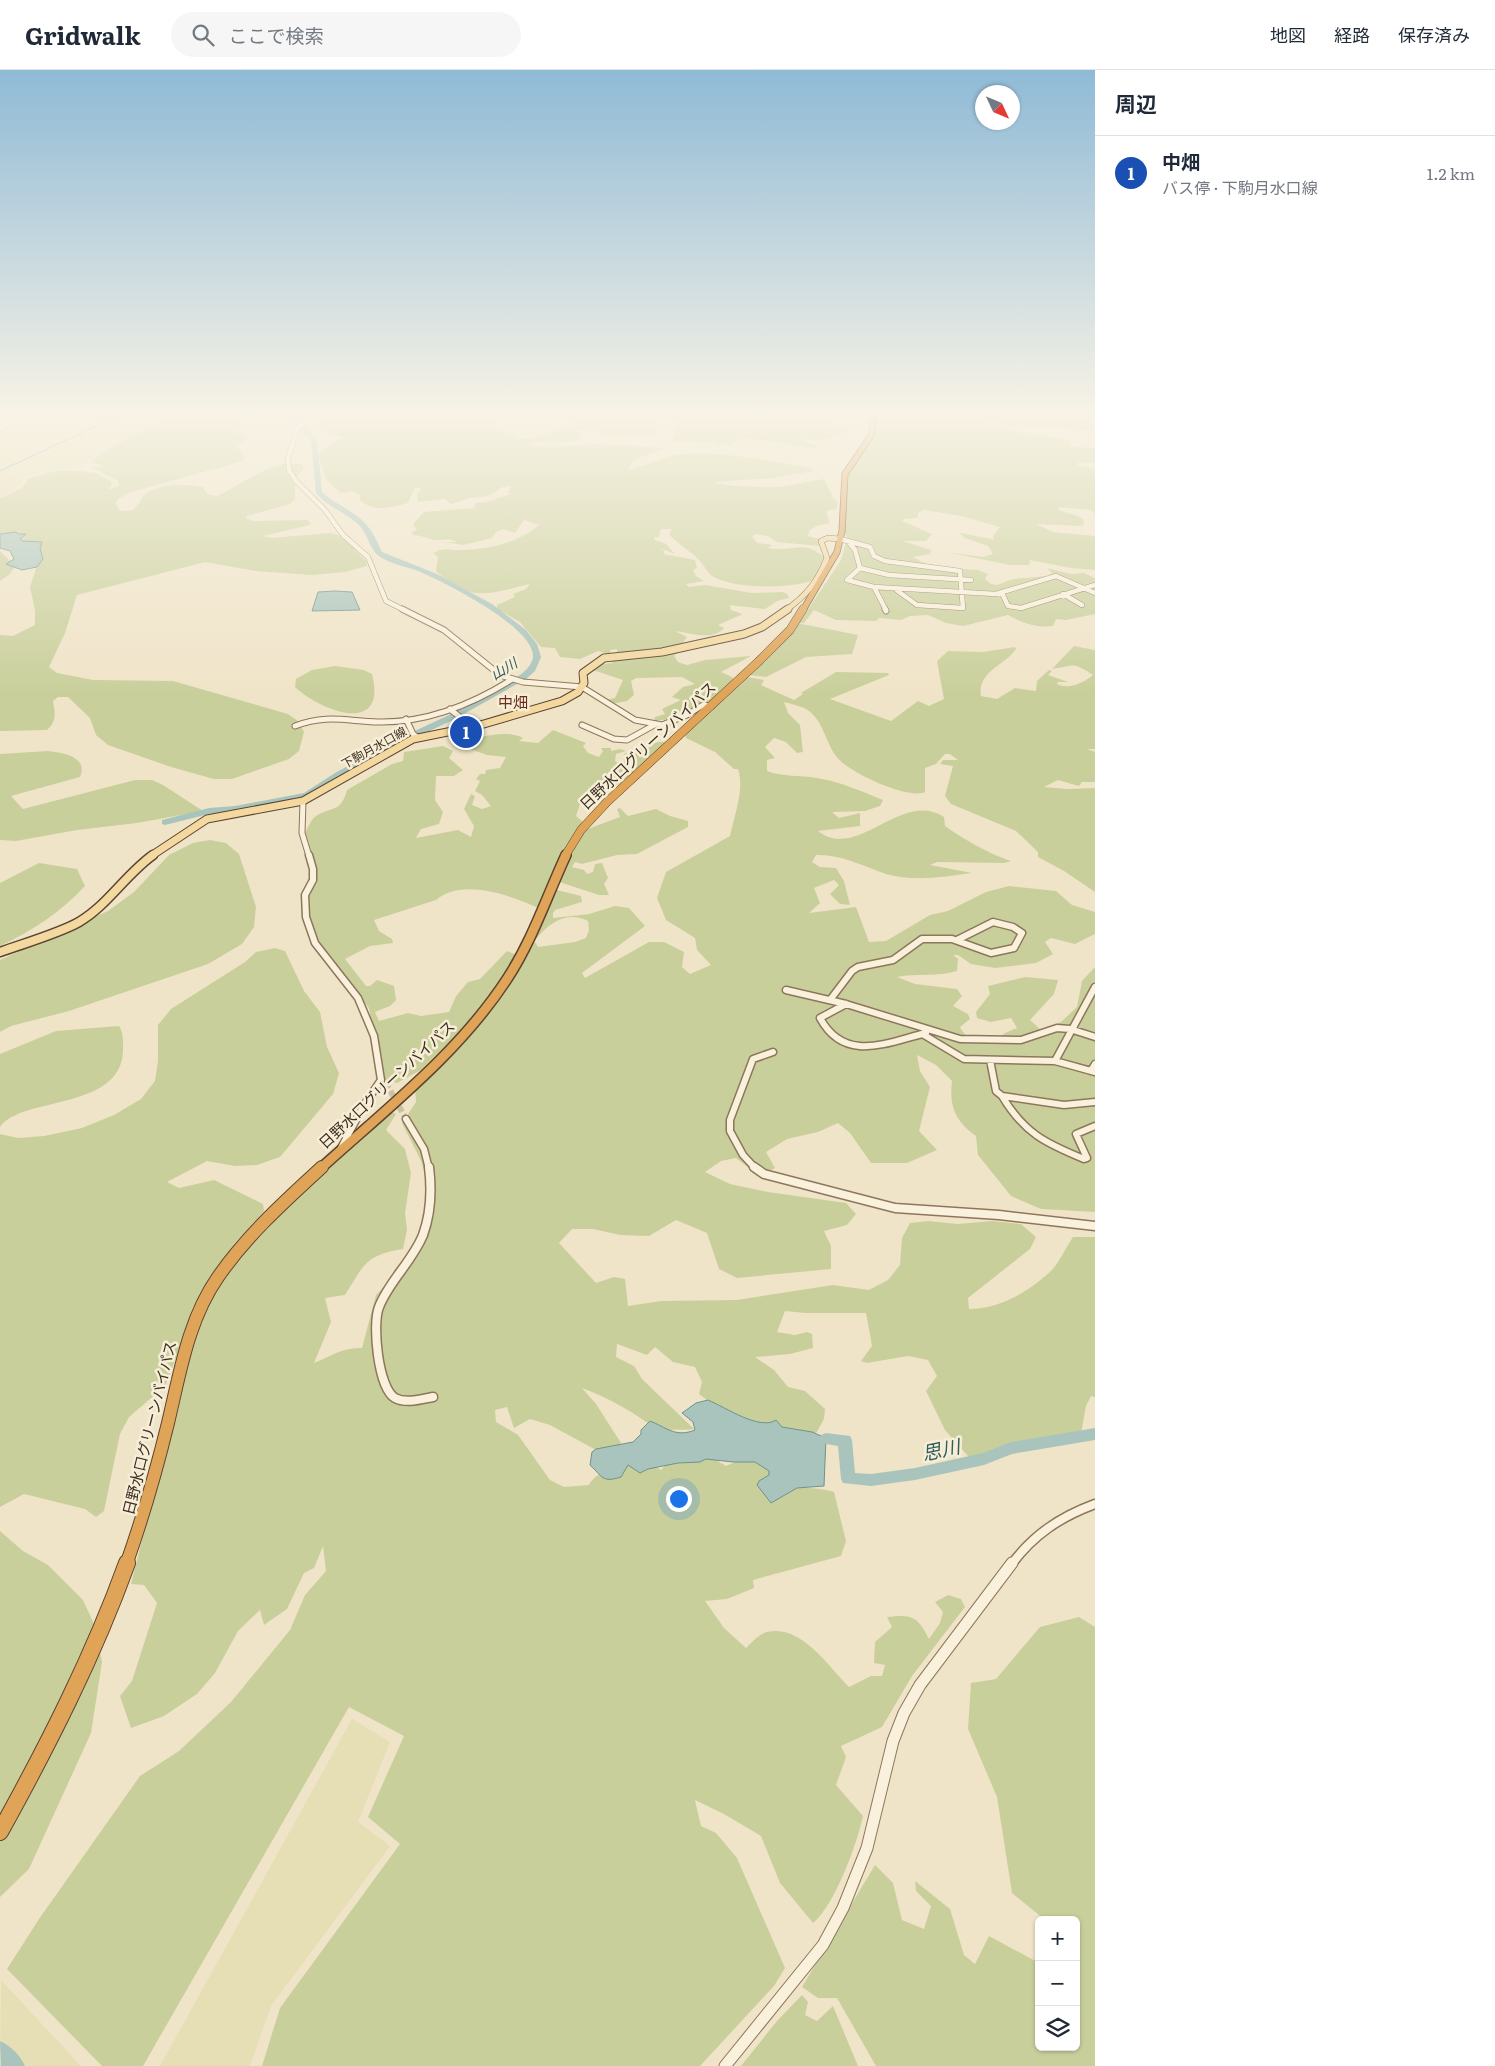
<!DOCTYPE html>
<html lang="ja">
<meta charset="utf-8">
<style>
body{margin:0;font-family:Literata,"Noto Sans JP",serif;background:#f6f6f7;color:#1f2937}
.controls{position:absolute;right:15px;bottom:15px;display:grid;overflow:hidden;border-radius:8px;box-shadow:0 1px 4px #0004}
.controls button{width:45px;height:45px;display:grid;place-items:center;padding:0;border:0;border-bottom:1px solid #e0e1e3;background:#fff;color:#1f2937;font:25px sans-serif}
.compass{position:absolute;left:975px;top:15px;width:45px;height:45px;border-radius:50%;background:#fff;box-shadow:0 1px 4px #0004;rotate:134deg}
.you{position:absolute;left:678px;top:1428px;width:18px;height:18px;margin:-12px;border:4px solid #fff;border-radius:50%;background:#1a73e8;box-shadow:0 0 0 8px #1a73e833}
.badge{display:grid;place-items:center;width:32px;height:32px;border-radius:50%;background:#0f766e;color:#fff;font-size:16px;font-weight:700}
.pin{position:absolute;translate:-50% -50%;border:2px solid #fff;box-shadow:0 1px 5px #0006}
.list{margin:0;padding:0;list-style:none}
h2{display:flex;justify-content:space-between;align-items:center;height:65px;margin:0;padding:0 20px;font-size:21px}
h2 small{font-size:16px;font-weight:400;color:#747a83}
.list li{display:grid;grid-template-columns:32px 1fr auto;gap:15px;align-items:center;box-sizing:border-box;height:75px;padding:0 20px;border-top:1px solid #e0e1e3}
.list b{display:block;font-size:19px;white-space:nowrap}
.list p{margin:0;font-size:16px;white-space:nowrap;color:#747a83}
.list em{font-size:16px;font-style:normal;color:#747a83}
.icon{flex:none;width:28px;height:28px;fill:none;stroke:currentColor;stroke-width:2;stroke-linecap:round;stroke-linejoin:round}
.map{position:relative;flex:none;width:1095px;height:1996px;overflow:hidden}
header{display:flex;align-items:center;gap:30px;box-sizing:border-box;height:70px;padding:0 25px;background:#fff;border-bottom:1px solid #e0e1e3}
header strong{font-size:24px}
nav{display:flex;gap:28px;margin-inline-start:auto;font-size:18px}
.search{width:350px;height:45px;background:#f6f6f7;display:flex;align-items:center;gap:12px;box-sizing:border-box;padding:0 18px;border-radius:28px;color:#747a83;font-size:19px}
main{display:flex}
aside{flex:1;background:#fff}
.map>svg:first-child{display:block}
</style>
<header>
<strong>Gridwalk</strong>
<div class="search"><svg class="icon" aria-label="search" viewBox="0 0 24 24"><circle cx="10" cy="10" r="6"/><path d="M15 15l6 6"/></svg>ここで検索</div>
<nav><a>地図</a><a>経路</a><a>保存済み</a></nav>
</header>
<main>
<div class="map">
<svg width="1095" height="1996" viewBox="0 0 1095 1996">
<rect width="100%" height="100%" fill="#f0e4c8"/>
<path fill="#e6deb5" d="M33,345H118L75,365L17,352Z
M121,345H171L114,374L77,366Z
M15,353L73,366L0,400V360Z
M76,366L112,375L85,393L71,399L47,401L28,407L2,401Z
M0,402H1L25,408L19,418L0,427Z
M352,1649L390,1672L358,1752L390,1776L271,1936L250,1996H160Z
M1,1910L81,1996H0Z"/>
<path fill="#c9cf9b" d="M172,345H240L242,351L239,362L251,367L237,376L245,388L243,391L131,422L118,429L116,433L119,440C140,445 135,432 147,423C163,413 186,414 203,417L207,424L217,426C241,415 275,387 303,395V399L295,410V429L290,434L247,446L246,448L253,451L307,450L311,453L310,455L263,466L270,468L330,463L342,466L366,491L367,496L345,502L312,505L256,501L205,492L77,525L65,563L49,597L57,603L93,610L173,611L288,644L298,651L304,662L299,681L289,689L232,709H214L171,697L108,675L96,665L90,648L68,627H58L53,631C55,643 57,651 47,660L0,661V565L13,566L35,555V540L30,517L41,483L0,465V428L21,419L29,408L56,401H81L95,403L111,411L112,415L107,420L119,416L118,411L90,396L100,398L103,396L91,392L108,379Z
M321,345H477L496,353L494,355L496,358L493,359L512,364L519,369H528L564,359L581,345H658L656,366H608L595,361L572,360L584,364L579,367L582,370C566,375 543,368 527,375L552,377L597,374L666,378L634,390L628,400C644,397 659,388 675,385C715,379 773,391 812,399L813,401L772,408L714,412C720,417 766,417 777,417C792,416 809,411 824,409L834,429L838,432L836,439L826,441L830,453L816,456L809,461L808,466L819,469L820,476L777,472L768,466L755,464L752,467L758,473L772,475L768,478C794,483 803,468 825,488L814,510C792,519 738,519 716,508C709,505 707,500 703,495C694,482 679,476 669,464L672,459H661L659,467H654L655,470L666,474L675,484L659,478L664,481V484L695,490L697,498L693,500L696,506L704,511L686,514L689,517L705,515L752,523L783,522L787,524L789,528L777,531L765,539L730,535L731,540L743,544L718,555L724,558C713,571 690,563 675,561L687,567L681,575L713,572L715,576C704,572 681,578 674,586L678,592L687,595L705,590L751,586L721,602L732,607L735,611L715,631L670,649L654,651L655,647L665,644L662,639L681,630L672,627L683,617L695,614L682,607L636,608L631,611L634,625L627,631L611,634L606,630L615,628L623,610L590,599L597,595L612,593L617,586V579L610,580L611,585L598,581L580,589L560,587L555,578L541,577L520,552L497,539V535L515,527L513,524L526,519L530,514C488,524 472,533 436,501L438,487L433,483C446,477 446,480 459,480C488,480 518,473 539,455L524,450L515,463L503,459L496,462L492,468L463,475L445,472H457C450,468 445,470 437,470C429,470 422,465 413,465L411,462L417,460L413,454L424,442L473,438L475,436V433L487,432L511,424L508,422L511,416L502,417L494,423L483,427L470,428L451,434L445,429L418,432L417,424L421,420L418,417L415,418L408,433C393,437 373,443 360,430V425L353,421L341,423L327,411L318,384L334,371L345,368L321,360L318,354Z
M851,345L828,348L833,350L831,355L851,359C833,371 811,374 791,365L817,376L815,378L744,368L731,372L733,375L717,374L716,371L704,373L671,371L675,367L674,361L678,357L670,345Z
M877,345H1095V361L1059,358H1022L989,353L1004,357V359L1069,370L1071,373L1067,376L1095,378V393L1079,392L1077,396L1095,399V444L1091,440L1060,437L1058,440L1078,446L1084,450L1083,456L1036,454L1053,462L1095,466V500L1071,498L1030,490L1029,495H1010L946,482L983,487L993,484L988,476L965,468L959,463C968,464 988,469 994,469L993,466L1000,457L961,446L924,440L919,442L917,448L904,449L902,451L932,464L926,471H903L931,480L930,484L913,487L931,497L978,500L988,504L985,509L991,514L997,515L1013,509L1048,506L1052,503L1047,498L1071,504L1084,503L1095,508V544L1066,550L1056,549L1053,556C1037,558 1022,553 1008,545L963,556L946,553L928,545L910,546L901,550L879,548L876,551L836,550L814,540L804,553H799L841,490L847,468L845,464L846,413L849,403L874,369Z
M0,481L15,496L10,504L0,511Z
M797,553L858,565L852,584L806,587L766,607L748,605Z
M1074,576L1095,580V679H1087L1095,682V712H1082L1079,716L1058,710L1044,717L1067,719L1095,718V822L1064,801L1038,787V782L1016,761L951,734L945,726L953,696L940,694L943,690H958L950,684H945L936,694L925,698V722C908,730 847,702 836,686C825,671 824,653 809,641C803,636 791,634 784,632L788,643L800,655L803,682L797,683L786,672L774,668L765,677L775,688L767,690V701C783,707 800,705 817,708C841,712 861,721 883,730L880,736L865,741L832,742L839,748L860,743V756L818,761C857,792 902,719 944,747L945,756C965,770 987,783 1011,791L1004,793L937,792L930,795L972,803C944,807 914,812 886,804C863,796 841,784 816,785L812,792L820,797L836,798L844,811L850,835L840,834L830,824L839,815L834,810L814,818L820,833L809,843L856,837L869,872L886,871L930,845L948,841L986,822L1009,816L1056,821L1072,835L1095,842V864L1075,874L1051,868L1045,872L1053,884L1036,893L995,898L971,894L958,885H953L958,889L957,901C938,907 917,903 897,907L915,914L957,919L962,926L953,936L968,944L970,949L960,957C967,971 979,972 994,972L1005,963L1017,958L1011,948L991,952L977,948L976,942L990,924L988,916L1025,907L1058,910L1054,924L1030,950L1042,961L1061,952L1077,937L1082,911L1095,897V1142L1041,1139L1011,1126L978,1085L976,1066C955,1051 949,1036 952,1011L936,995L917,985L920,1001L930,1017L919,1061L937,1080L907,1093H871L850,1063L838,1053L818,1062L787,1069L766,1082L775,1098L759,1106L736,1088L721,1091L705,1102L730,1114L768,1122L846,1133L856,1144L847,1155L824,1161L831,1176V1199L737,1208L719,1199L707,1163L676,1150L649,1166L620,1165L593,1159H572L559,1173L596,1213L614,1207L625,1209L628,1236L661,1231L737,1230L833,1215L869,1220L888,1210L900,1195L902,1168L910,1153L928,1151L958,1154L992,1151L1021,1154L1036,1167L1030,1179L968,1228L969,1239C1000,1239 1030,1221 1052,1200C1060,1191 1066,1177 1073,1167H1095V1327L1091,1326L1086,1336L1081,1364L1055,1371L1038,1370L975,1394L945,1360L926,1321L937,1306L928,1290L908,1286L867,1293L861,1291L872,1276L866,1243H805L785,1241L777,1262L795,1265L807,1262L812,1264L813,1278L790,1284L755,1287L774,1300L788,1317L805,1321L825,1339L824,1349L815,1365L746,1351L723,1342L699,1324L702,1312L695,1297L673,1292L655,1277L647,1285L617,1274L616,1287L634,1296L642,1309L694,1359C682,1361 672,1358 660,1362C637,1344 609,1328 582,1318L596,1334L621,1373L618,1381L596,1380L550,1355L530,1349L514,1358L507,1337L495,1340L496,1352L518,1365L550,1410L564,1417L589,1415C593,1406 617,1390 628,1388C639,1386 653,1394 661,1400L670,1389L711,1387L726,1396C765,1379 765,1405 796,1415C808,1419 822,1418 834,1422L846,1471L841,1486L753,1510L754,1518L727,1529L705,1531L724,1558L746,1578C751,1573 760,1563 767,1562C801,1554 828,1596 849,1617L871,1606H882L885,1595L874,1593L875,1572L892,1557L887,1547C911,1544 918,1546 929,1569L940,1553L943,1542L935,1532L948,1525L961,1529L965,1537L912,1606L882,1657L841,1676L846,1687L836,1715L863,1746C857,1774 835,1835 813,1853L780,1813L761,1766L724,1744L695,1730L701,1756L716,1763L737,1788L785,1898L774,1916L700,1996H262L280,1938L400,1774L368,1747L404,1666L349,1637L143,1996H102L7,1899L39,1849L140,1706L179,1681L231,1632L290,1560L305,1525L326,1501L323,1476L314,1498L304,1503L287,1539L264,1555L260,1540L238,1561L215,1603L197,1624L164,1646L131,1658L120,1626L132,1611L157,1533L144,1515L131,1514L191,1274L212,1226L240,1186L302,1123L389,1041L396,1044L386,1060L405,1079L411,1103L405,1143L407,1160L403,1179C365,1185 364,1195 345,1225L325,1228L331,1252L314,1293C331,1286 343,1277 362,1278L376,1225L421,1178L435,1136L421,1091L402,1053L416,1032L415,1018L477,955L531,872L536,873L538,877L575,872L586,868L589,860L588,851C567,840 549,853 537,868H533L553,819L581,826L582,832L555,840L553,843V848L589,844L615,836L629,838L645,856L582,903L585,908L649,872H664L684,882L682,897L690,904L711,895L697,880L695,868L666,850L657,828L666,802L730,766C734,746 745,719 738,699H734L715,682L686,668L685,665L747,607L764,610L761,615L794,630L803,624L801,623L836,602L888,603L889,605L830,629L891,651L918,631L929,636L944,629L937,591L948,581L983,582L1015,577L1016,579C1006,595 977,601 981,626L997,629L1015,618L1036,621L1037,611L1049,600L1052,601L1048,605L1068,612H1058L1057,614C1069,620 1083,613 1093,605C1071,591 1075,596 1052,599Z
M335,596L364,600L372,604C388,667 320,641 295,617L296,609L312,600Z
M553,660L586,673L583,676L588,683L599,687L603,681L601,678H611V681L620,679L626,681L616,684L615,691L618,693L624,692V684L658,672H666L628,709L580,734L576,746L583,752C563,777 550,805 540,836L536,837C509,825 462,808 436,830L374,850L379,861L392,869L393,873L370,876L345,889L366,916H370L377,910L394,916L396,930L390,936L375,942L379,951L408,943L421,946L449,942L456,926L468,912L480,909L507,881L517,885L500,915L479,943L421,1000L397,1013L382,1009L369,938L315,870L308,840L309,825L316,808L305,763C308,758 311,749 316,746C332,736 341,743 347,720L392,694L403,691L404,682L443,676L453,681L449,688L463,700L454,706H436L435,730L443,742L439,754L421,759L416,768L458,760L471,767L474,756L464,739L471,724L475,726L472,735L482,739L491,736L482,725L475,721L480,711L476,709L480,704H485L486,700L500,698L506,687L487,685L470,679L473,668C488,666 509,660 523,668L519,671L538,673Z
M48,681C62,683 89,686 80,707L11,726L23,739L135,710H152L163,715L203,741L137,753L77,760L16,771L0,770V684Z
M620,738L628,746L656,739L670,746L688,751V757L637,784L617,785L582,794L575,792L572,797L584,800L587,804L593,802L595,794L602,793L608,808L604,814L609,825H599L556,811L575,774L585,760L620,747L617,739Z
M210,770L226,773L239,784L256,837L254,857L242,874L208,894L69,941L11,956L0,962V890L108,841L134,822L169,785L193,773Z
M39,793L77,799L85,816C61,842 32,861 0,876V813Z
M275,878L285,881L304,921L320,942L327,977L339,1003L333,1024L280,1087L257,1095L235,1096L207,1091L167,1112L179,1118L214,1110L263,1134L264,1141L233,1175L196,1237L165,1316L129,1347L120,1364L104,1441L96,1447L85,1439L24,1424L0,1437V1064L18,1068L44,1066L82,1058L114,1045L141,1029L155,1011L158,991V955L171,939L245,892L256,882Z
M119,956C124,964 123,971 123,981C121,1041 21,1026 0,1057V984L56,961Z
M0,1461L23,1481L48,1495L83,1530L94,1554L102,1592L91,1663L29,1799L0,1827Z
M1079,1547L1095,1557V1996H876L837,1928H818L802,1917L875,1795L893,1813L902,1850L924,1859L931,1836L916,1821L915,1811L950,1839L964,1885L975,1894L989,1866L1039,1893V1977H1076V1850H1045L1012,1823L997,1727L968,1659L971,1613L996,1609L1040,1557Z
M802,1925L808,1932L805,1945L817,1951L833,1936L858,1996H741L777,1951Z"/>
<path fill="#a9c4bc" stroke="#6f938a" d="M16,462L18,464H26L20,469L22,471L42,472L40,479L43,489L37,497L22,500L6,494L14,489L10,481L0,478V464Z
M335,521L352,522L360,540L312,541L318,522Z
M708,1330C725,1337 760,1361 776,1350L782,1357L812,1362L826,1368L824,1416L797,1418L771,1433L757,1415L759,1411L769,1405V1401L755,1392H733L706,1389L700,1392L678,1393L648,1399L640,1403L628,1395L621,1407C602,1413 603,1407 590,1395L592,1382L596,1379L633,1372L641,1364V1360L650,1351C666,1357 675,1368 695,1360L693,1352L682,1343L696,1333Z"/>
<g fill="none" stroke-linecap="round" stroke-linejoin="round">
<path stroke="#6f938a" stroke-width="1" d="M0,401L120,345"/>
<path fill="#a9c4bc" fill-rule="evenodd" d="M285,345H292L310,361L317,370L322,422C335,434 352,440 364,452C372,460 377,471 382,482L437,504L492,534L526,560L537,574L541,587L535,601L526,609L453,650L412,669L341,707L310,727L235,742L209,744L165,755L162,754V750L209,738L235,736L304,723L335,703L406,665L447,646L520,605C525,601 532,595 533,587C535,557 442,511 418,501C405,496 390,494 379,486C369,479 368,463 358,454C345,442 328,437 316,423L311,370Z
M1095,1358V1370L1012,1384L984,1395L915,1410L871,1416L843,1413L841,1409L838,1376L821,1373L819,1369L821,1365L826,1363L850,1366L852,1370L855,1403L871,1404L915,1398L983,1383L1011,1372Z
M0,1971C11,1976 20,1985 25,1996H1Z"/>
<path stroke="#ccc0a6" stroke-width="6" stroke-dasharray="6 3" stroke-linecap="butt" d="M386,1013L406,1049"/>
<g stroke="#8d765c" stroke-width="5.5">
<path id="minor-far4" d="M309,345L298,358L288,388L289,400L296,411L325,440L343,465L368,487L386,531L404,540
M0,359L31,345
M840,469L870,477L874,486L885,491L960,501L963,538L917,535L895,519
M848,471L855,480L860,498
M971,510L889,505L860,498L847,510L874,517L996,524L1056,506L1095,523
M874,517L886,540
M1002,523L1008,536L1021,538L1095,515
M1063,524L1082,535"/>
</g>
<g stroke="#8d765c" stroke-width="7">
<path id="minor-far3" d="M402,539L444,560L500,605L523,612L582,617L635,650L662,655L687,645L703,635L712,636
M885,539L886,541
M450,639L472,657
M406,649L413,664L417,667
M582,655L614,669L627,670L656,654
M295,656C326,644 346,651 378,652C426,653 471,635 511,610
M303,731L302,763L309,786"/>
</g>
<g stroke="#8d765c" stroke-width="9">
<path id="minor-far2" d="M309,785L313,799V810L305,825L306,847L315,873L358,928L374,966L381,1010L364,1035L341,1078
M786,920L846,934L960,969L1021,970L1057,958L1070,959L1095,967
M830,930L852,901L858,897L893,890L922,869H952L991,883L1014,878L1022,863L1013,857L993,852L957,870
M846,934L820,948C845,994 888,972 926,963
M924,965L964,989L1055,991L1095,1002
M990,990L996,1021L1002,1026L1064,1035L1095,1032
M1055,991L1095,917
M1091,1001L1095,994
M1002,1026C1024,1063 1045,1073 1084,1089L1087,1088L1076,1064L1095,1056
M406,1049L424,1079L429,1099
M756,1099L743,1085L730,1061V1050L753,989L773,982"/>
</g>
<g stroke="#8d765c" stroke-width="11">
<path id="minor-far1" d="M429,1097C432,1121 431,1143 423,1165C412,1192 389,1211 379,1237C372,1254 378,1318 395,1328C406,1334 422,1329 433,1327
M754,1097L764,1104L895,1138L999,1145L1095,1156
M1011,1495C1033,1465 1060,1447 1095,1434"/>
</g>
<g stroke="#8d765c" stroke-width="13">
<path id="minor" d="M725,1996L823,1875L843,1838L867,1778L893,1671L904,1643L920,1615L1012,1493"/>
</g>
<g stroke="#5b4430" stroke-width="6">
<path id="major-far2" d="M786,540C806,526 818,511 827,488L821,471L828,468L840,469"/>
</g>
<g stroke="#5b4430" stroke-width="9">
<path id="major-far1" d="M151,786L207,749L303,731L413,669L477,656L562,631L578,622L584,613L583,603L604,588L662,582L744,564L762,557L788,539"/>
</g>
<g stroke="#5b4430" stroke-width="11">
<path id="major" d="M0,882C22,874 60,863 79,852C108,835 126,804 153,785"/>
</g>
<g stroke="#5b4430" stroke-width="7">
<path id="highway-far4" d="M803,540L837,482L842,461L845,404L871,366L874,345"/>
</g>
<g stroke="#5b4430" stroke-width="9">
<path id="highway-far3" d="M565,786L581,760L607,732L758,592L790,560L803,539"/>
</g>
<g stroke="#5b4430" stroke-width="12">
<path id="highway-far2" d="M320,1099C385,1040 459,983 507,909C532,871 547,826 566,785"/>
</g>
<g stroke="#5b4430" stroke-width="14">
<path id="highway-far1" d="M126,1495C143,1447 156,1402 168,1353C180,1303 188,1250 218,1207C247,1165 284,1132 322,1097"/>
</g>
<g stroke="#5b4430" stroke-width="18">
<path id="highway" d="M0,1762C48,1675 93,1587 127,1493"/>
</g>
<use href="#minor-far4" stroke="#faf1dc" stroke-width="4.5"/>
<use href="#minor-far3" stroke="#faf1dc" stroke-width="5"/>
<use href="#minor-far2" stroke="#faf1dc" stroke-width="6"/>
<use href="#minor-far1" stroke="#faf1dc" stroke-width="8"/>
<use href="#minor" stroke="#faf1dc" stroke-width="11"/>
<use href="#major-far2" stroke="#f3d9a0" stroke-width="5"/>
<use href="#major-far1" stroke="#f3d9a0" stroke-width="7"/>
<use href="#major" stroke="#f3d9a0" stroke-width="8"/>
<use href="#highway-far4" stroke="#e0a458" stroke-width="5.5"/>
<use href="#highway-far3" stroke="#e0a458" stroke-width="8"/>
<use href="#highway-far2" stroke="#e0a458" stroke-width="9"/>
<use href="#highway-far1" stroke="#e0a458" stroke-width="12"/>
<use href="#highway" stroke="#e0a458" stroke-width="16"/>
</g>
<linearGradient id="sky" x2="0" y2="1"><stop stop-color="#8fbad6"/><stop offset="0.55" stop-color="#f8f3e6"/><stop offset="1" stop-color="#f8f3e6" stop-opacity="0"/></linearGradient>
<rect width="1095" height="625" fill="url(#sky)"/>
<g text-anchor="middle" stroke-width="5" stroke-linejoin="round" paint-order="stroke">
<g font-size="12" fill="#3d2e20" stroke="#f7eed8">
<text transform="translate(374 678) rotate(-29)" y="4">下駒月水口線</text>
</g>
<g font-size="14" font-style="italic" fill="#2f5d5a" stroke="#f7eed8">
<text transform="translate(504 599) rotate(-31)" y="5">山川</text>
</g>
<g font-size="15" fill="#6b2e1e" stroke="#f7eed8">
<text x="513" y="638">中畑</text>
</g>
<g font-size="15" fill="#3d2e20" stroke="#f7eed8">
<text transform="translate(648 676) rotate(-43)" y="5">日野水口グリーンバイパス</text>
<text transform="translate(387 1015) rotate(-43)" y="5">日野水口グリーンバイパス</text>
<text transform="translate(150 1358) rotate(-76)" y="5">日野水口グリーンバイパス</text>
</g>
<g font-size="19" font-style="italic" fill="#2f5d5a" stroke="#f7eed8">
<text transform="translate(941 1380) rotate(-12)" y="7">思川</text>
</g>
</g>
</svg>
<div class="controls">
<button>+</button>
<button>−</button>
<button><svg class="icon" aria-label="layers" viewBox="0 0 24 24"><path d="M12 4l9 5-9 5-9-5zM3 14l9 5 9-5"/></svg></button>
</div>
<svg class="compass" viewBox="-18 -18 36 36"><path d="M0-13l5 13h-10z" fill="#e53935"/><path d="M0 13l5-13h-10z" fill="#747a83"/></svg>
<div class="you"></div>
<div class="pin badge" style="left:466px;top:662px;background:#1a4fb4">1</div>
</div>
<aside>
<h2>周辺<small></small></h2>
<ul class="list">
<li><span class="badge" style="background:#1a4fb4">1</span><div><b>中畑</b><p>バス停 · 下駒月水口線</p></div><em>1.2 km</em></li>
</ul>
</aside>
</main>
